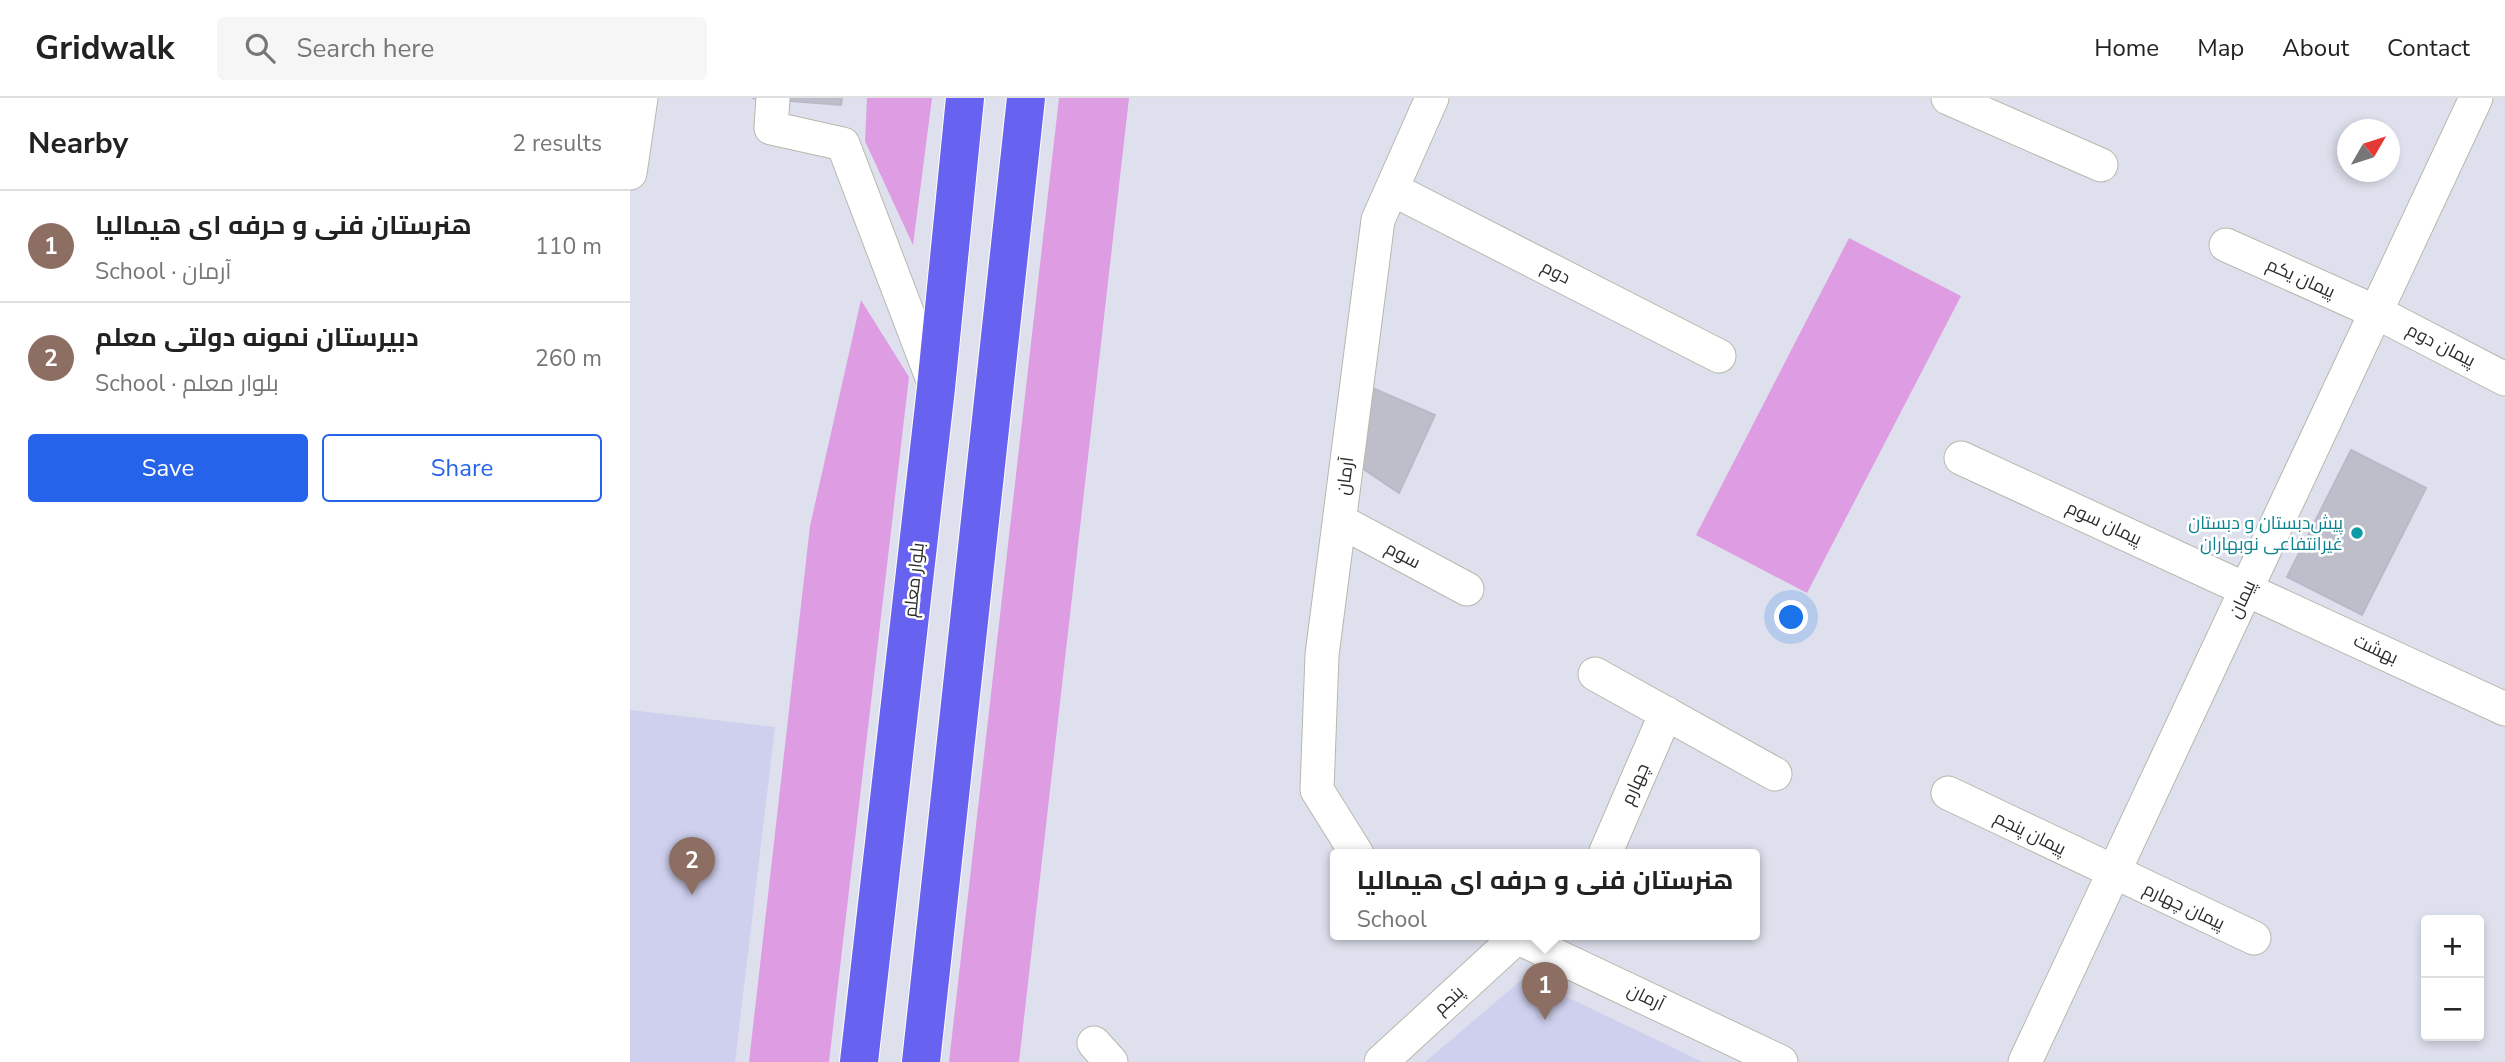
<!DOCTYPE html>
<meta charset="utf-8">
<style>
body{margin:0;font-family:"Nunito Sans",Cairo,sans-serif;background:#f6f6f6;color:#222}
.controls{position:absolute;right:21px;bottom:21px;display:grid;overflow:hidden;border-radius:7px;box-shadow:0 4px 10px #0003}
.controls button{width:63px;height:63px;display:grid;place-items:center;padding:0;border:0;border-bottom:2px solid #e0e0e0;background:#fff;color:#222;font:35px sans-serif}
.compass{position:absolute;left:1707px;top:21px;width:63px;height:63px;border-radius:50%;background:#fff;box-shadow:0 4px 10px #0003;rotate:51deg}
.you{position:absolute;left:1162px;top:520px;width:24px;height:24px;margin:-18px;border:5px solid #fff;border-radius:50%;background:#1a73e8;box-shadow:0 0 0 10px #1a73e833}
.badge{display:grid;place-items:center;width:46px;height:46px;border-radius:50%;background:#2563eb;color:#fff;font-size:23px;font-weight:700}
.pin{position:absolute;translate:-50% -58px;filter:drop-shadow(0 2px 4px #0008)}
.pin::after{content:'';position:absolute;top:37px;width:24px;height:21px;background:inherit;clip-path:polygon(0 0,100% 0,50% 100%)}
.popup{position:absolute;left:700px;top:751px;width:430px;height:91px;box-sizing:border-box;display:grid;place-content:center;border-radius:7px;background:#fff;filter:drop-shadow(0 2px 5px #0005);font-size:23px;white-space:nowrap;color:#767676}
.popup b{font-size:26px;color:#222}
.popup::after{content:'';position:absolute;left:50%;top:100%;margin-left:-14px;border:14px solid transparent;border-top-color:#fff}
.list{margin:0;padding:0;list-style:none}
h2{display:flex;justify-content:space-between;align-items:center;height:91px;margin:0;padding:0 28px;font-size:30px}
h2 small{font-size:23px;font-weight:400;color:#767676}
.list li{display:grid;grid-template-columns:46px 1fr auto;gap:21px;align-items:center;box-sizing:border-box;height:112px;padding:0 28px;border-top:2px solid #e0e0e0}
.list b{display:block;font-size:26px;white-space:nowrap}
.list p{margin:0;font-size:23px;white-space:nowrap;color:#767676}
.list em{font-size:23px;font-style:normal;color:#767676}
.actions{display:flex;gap:14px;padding:21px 28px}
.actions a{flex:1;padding:16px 0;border:2px solid #2563eb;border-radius:7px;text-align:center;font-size:24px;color:#2563eb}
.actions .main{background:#2563eb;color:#fff}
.icon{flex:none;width:38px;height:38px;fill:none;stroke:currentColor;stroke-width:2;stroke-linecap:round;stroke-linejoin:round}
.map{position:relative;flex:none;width:1875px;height:964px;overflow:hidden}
header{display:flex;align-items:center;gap:42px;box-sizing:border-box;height:98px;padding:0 35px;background:#fff;border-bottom:2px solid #e0e0e0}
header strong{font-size:33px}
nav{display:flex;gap:38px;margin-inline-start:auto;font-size:24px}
.search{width:490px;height:63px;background:#f6f6f6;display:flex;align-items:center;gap:18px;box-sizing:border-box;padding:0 24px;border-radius:7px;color:#767676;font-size:26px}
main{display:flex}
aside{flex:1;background:#fff}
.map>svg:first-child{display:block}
</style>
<header>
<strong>Gridwalk</strong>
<div class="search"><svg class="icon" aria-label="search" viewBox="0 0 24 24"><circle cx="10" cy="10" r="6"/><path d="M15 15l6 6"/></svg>Search here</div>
<nav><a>Home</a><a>Map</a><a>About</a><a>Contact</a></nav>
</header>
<main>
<aside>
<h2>Nearby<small>2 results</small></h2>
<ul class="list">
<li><span class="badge" style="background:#8d6e63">1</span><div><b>هنرستان فنی و حرفه ای هیمالیا</b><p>School · آرمان</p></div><em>110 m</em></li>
<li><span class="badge" style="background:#8d6e63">2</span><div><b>دبیرستان نمونه دولتی معلم</b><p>School · بلوار معلم</p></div><em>260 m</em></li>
</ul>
<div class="actions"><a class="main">Save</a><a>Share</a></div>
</aside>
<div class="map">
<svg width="1875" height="964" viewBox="0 0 1875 964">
<rect width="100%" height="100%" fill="#dee1ed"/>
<path fill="#ced0ee" d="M0,612L145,629L105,964H0Z
M895,879L1073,964H795Z"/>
<path fill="#de9ce3" d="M237,0H302L283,147L235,43Z
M429,0H499L389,964H319Z
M1219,140L1331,198L1177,495L1066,437Z
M231,202L279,279L199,964H119L180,428Z"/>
<path fill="#bdbec9" stroke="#b8b9c9" stroke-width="2" d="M122,0H212L211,7Z
M740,289L805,317L769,395L729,368Z
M1721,352L1796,390L1732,517L1657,479Z"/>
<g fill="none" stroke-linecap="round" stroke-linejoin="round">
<g stroke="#b7b8ac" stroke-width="35">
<path id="minor" d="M143,0L141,30L213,46L306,290
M1318,0L1471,67
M0,75L11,0
M762,91L1089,258
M1596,147L1746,214L1875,281
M1331,360L1875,611
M710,423L837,491
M965,576L1145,676
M1318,695L1624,840
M727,756L687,692L692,557L748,122L802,0
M975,756L1036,615
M880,836L1151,964
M464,945L481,964
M751,964L887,839
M1395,964L1846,0"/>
</g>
<g stroke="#fff" stroke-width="40">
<path id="major" d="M229,964L306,290L335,0
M291,964L396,0"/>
</g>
<use href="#minor" stroke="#fff" stroke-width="33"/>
<use href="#major" stroke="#6762ef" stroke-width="38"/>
</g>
<circle fill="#0f9aa8" stroke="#fff" stroke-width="2.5" cx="1727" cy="435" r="7"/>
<g text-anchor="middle" stroke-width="5" stroke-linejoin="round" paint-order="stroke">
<g font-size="18" fill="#2c2c2c" stroke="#fff">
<text transform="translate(926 174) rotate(27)" y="6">دوم</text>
<text transform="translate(1671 180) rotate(24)" y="6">پیمان یکم</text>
<text transform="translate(1811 247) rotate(27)" y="6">پیمان دوم</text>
<text transform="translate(715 378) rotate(-83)" y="6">آرمان</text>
<text transform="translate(1474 425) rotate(25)" y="6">پیمان سوم</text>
<text transform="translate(773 457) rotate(28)" y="6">سوم</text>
<text transform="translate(284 482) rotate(-84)" y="6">بلوار معلم</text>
<text transform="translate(1612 501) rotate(-65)" y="6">پیمان</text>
<text transform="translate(1746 551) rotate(25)" y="6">بهشت</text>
<text transform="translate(1005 686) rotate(-66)" y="6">چهارم</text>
<text transform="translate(1400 735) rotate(26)" y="6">پیمان پنجم</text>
<text transform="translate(1554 808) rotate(25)" y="6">پیمان چهارم</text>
<text transform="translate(1016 899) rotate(26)" y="6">آرمان</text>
<text transform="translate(819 902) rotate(-43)" y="6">پنجم</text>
</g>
<g font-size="18" fill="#0d838f" stroke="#fff" text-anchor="end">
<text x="1713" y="431">پیش‌دبستان و دبستان<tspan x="1713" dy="21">غیرانتفاعی نوبهاران</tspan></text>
</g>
</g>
</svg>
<div class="controls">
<button>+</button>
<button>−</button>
</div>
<svg class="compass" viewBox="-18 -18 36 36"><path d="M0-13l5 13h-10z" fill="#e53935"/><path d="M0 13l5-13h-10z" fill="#767676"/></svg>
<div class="you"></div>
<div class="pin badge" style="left:915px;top:922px;background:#8d6e63">1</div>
<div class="popup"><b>هنرستان فنی و حرفه ای هیمالیا</b>School</div>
<div class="pin badge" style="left:62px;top:797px;background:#8d6e63">2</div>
</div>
</main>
